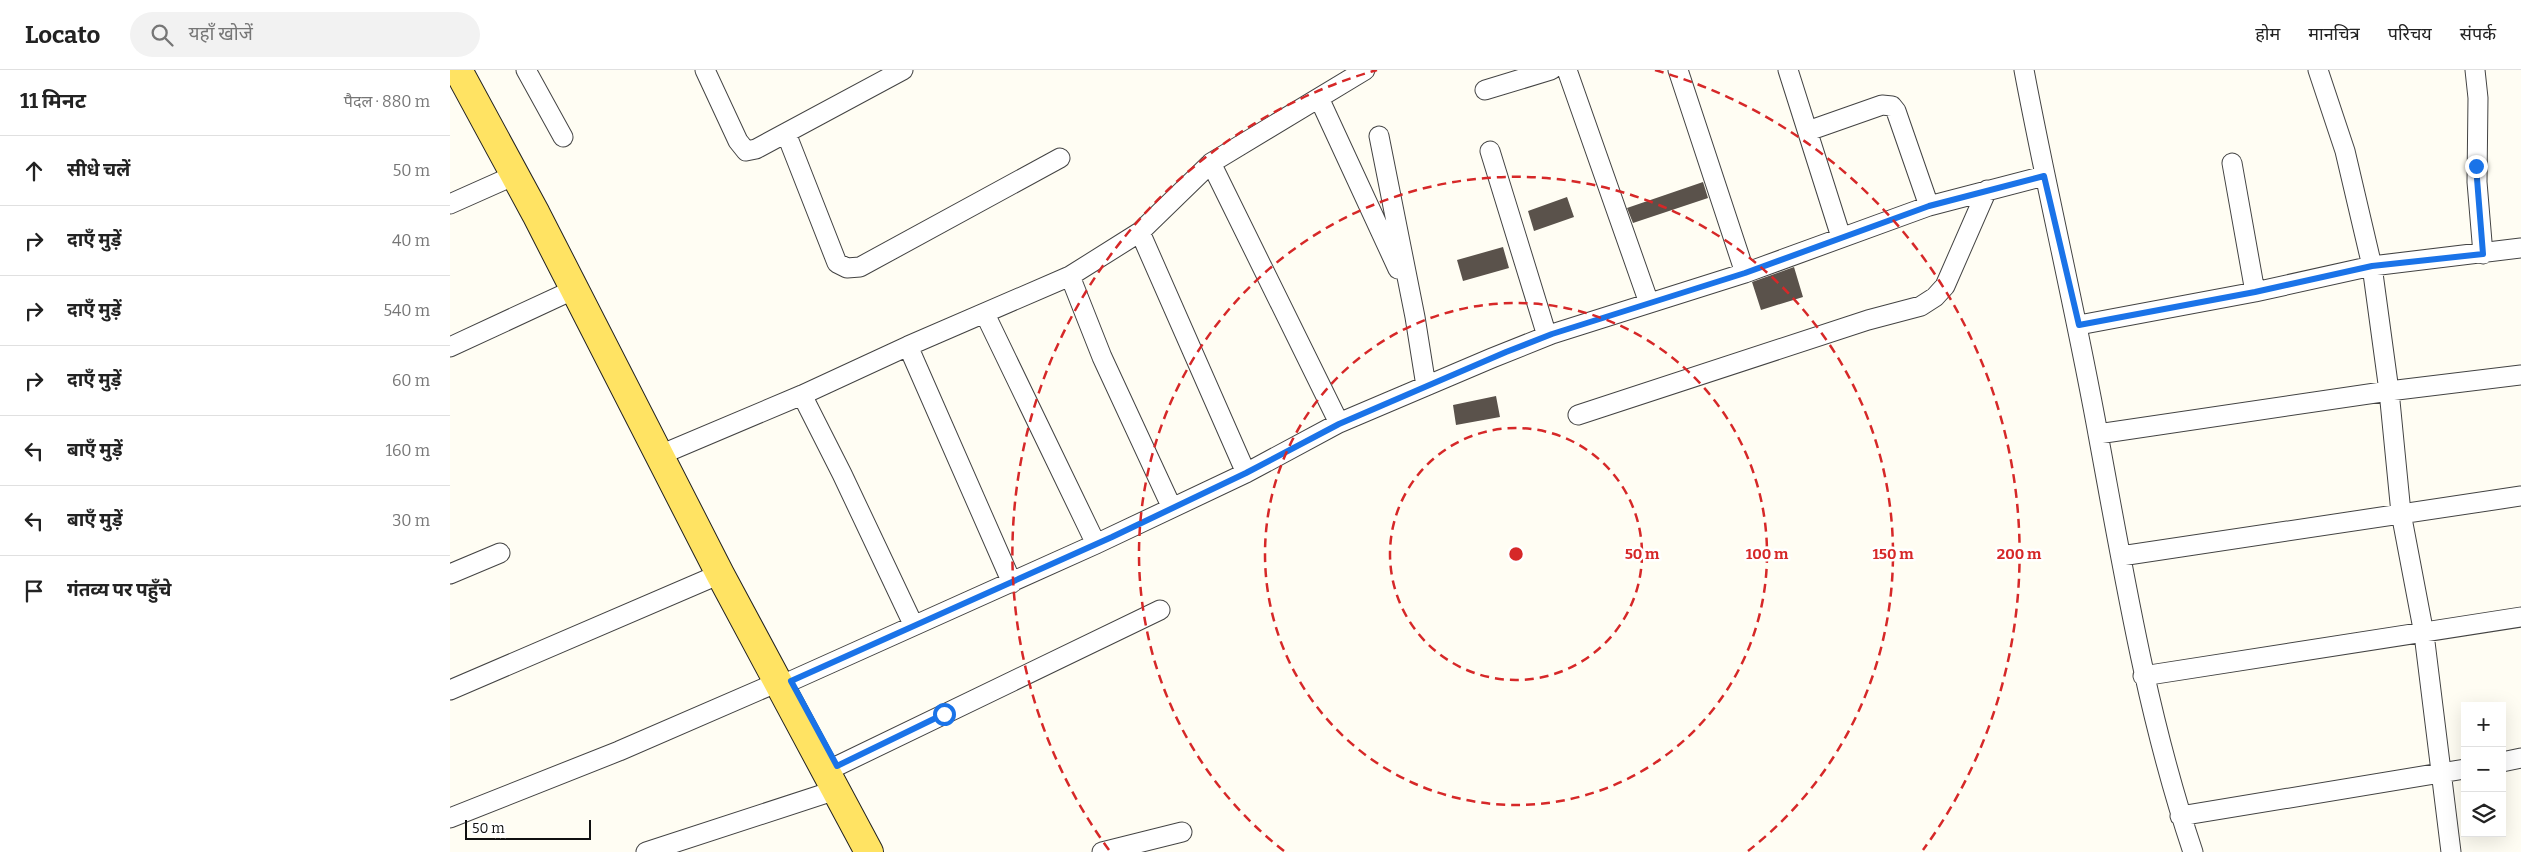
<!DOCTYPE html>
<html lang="hi">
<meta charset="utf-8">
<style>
body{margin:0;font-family:Bitter,"Noto Sans Devanagari",serif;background:#f2f2f2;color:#222}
.controls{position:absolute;right:15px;bottom:15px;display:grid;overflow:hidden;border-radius:0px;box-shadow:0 5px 20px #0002}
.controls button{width:45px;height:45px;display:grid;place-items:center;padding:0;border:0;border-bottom:1px solid #e0e0e0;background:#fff;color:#222;font:25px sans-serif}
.scale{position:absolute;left:15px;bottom:12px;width:126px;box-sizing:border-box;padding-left:5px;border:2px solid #101010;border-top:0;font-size:14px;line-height:18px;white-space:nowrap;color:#101010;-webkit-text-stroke:4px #fff;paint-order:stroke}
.stop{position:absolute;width:15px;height:15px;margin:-11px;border:4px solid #1a73e8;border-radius:50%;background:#fff}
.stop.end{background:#1a73e8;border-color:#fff;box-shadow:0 1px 5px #0008}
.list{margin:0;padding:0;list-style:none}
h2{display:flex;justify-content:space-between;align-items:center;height:65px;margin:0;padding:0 20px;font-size:21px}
h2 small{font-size:16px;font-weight:400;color:#767676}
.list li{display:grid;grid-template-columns:32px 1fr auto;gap:15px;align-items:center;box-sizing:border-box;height:70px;padding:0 20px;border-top:1px solid #e0e0e0}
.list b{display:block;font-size:19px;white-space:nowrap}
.list em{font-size:16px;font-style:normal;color:#767676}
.icon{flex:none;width:28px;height:28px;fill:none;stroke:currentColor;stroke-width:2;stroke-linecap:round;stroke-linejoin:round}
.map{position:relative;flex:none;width:2071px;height:782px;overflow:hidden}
header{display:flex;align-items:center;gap:30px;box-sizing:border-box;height:70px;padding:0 25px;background:#fff;border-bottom:1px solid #e0e0e0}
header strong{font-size:24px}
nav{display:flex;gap:28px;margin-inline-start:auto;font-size:18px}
.search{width:350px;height:45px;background:#f2f2f2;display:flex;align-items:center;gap:12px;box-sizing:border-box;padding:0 18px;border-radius:28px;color:#767676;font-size:19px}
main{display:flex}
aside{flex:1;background:#fff}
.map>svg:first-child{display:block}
</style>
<header>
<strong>Locato</strong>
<div class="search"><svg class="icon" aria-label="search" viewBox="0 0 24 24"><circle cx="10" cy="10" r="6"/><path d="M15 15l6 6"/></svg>यहाँ खोजें</div>
<nav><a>होम</a><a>मानचित्र</a><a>परिचय</a><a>संपर्क</a></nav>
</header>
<main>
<aside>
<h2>11 मिनट<small>पैदल · 880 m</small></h2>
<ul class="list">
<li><svg class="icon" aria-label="ahead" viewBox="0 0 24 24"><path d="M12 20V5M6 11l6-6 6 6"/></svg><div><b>सीधे चलें</b></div><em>50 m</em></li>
<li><svg class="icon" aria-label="right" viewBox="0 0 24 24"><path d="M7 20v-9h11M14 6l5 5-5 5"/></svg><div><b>दाएँ मुड़ें</b></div><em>40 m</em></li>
<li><svg class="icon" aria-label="right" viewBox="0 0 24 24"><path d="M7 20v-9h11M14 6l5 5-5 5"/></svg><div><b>दाएँ मुड़ें</b></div><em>540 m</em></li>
<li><svg class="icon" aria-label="right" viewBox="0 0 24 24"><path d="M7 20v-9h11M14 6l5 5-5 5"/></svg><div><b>दाएँ मुड़ें</b></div><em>60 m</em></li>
<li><svg class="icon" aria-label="left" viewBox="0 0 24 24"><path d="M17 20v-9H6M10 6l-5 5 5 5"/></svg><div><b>बाएँ मुड़ें</b></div><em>160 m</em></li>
<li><svg class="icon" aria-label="left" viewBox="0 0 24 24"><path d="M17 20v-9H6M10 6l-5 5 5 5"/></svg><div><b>बाएँ मुड़ें</b></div><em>30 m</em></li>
<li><svg class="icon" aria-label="arrive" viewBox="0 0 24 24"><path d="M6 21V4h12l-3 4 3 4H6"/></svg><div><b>गंतव्य पर पहुँचे</b></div></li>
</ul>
</aside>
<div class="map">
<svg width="2071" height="782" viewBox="0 0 2071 782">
<rect width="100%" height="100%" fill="#fffdf3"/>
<path fill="#5a524b" d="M1253,112L1258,128L1183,153L1177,138Z
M1117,127L1124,147L1084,161L1078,141Z
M1053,177L1059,198L1013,211L1007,190Z
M1344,197L1353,227L1311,240L1302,212Z
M1046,326L1050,347L1006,355L1003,335Z"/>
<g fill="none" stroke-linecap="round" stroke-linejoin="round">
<g stroke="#434343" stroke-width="21">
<path id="minor" d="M76,0L113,67
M255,0L288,71L296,81L306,79L453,0
M1117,0L1199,233
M1228,0L1295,203
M1338,0L1391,167
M1574,0C1597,122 1626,242 1648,364
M1868,0L1895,81L1922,196L1939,321L1951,443L1974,564L2001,782
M2025,0L2028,28L2027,112L2033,184
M1035,20L1101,0
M869,28L948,199
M1358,61L1432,35L1442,36L1446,41L1479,136
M336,63L387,193L397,198L410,197L610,88
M929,66L965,247L976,316
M1040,81L1097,266
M761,93L889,353
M1782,93L1805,222
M0,134L65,105
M690,162L796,403
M620,206L652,287L722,438
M535,244L646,474
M1629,255L1805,222L1922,196L2071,178
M458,276L562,513
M0,277L125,219
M352,325L392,404L463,554
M1128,345L1418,250L1471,236L1485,227L1495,216L1537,120
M210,385L352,325L458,276L620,206L690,162L761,93L915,0
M1671,486L2071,426
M0,504L50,483
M1693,606L2071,547
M0,620L270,504
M2052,692L2071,688
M387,696L710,540
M1730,746L2015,699
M0,748L169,681L328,612L341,611L646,474L796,403L889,353L1042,288L1102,264L1295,203L1479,136L1594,106
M196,782L386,720
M652,782L732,762
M1743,782C1697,646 1674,504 1648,364L1939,321L2071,305"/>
</g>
<g stroke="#212121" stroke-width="30">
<path id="primary" d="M8,0L86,144L270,504L419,782"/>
</g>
<use href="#minor" stroke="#fff" stroke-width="19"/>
<use href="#primary" stroke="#ffe363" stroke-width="28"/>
</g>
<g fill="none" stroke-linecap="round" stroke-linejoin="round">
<path stroke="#1a73e8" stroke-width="6" d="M494,644L387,696L341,611L662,467L796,403L889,354L1056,282L1102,264L1295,203L1479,136L1594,106L1629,255L1805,222L1922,196L2033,184L2026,96"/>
</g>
<g fill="none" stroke="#d62828" stroke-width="2.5" stroke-dasharray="9 6">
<circle cx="1066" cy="484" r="126"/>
<circle cx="1066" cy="484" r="251"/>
<path d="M834 781A377 377 0 1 1 1298 781"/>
<path d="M659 780A503 503 0 0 1 927 0M1205 0A503 503 0 0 1 1473 780"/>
</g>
<circle cx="1066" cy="484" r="8" fill="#d62828" stroke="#fff" stroke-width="2.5"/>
<g font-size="15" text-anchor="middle" font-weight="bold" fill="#d62828" stroke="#fff" stroke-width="5" stroke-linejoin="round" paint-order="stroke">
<text x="1192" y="489">50 m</text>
<text x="1317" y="489">100 m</text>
<text x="1443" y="489">150 m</text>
<text x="1569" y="489">200 m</text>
</g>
</svg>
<div class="controls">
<button>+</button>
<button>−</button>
<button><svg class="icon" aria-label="layers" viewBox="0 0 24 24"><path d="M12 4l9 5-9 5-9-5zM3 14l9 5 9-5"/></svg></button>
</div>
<div class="scale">50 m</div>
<div class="stop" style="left:494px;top:644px"></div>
<div class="stop end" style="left:2026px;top:96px"></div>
</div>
</main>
